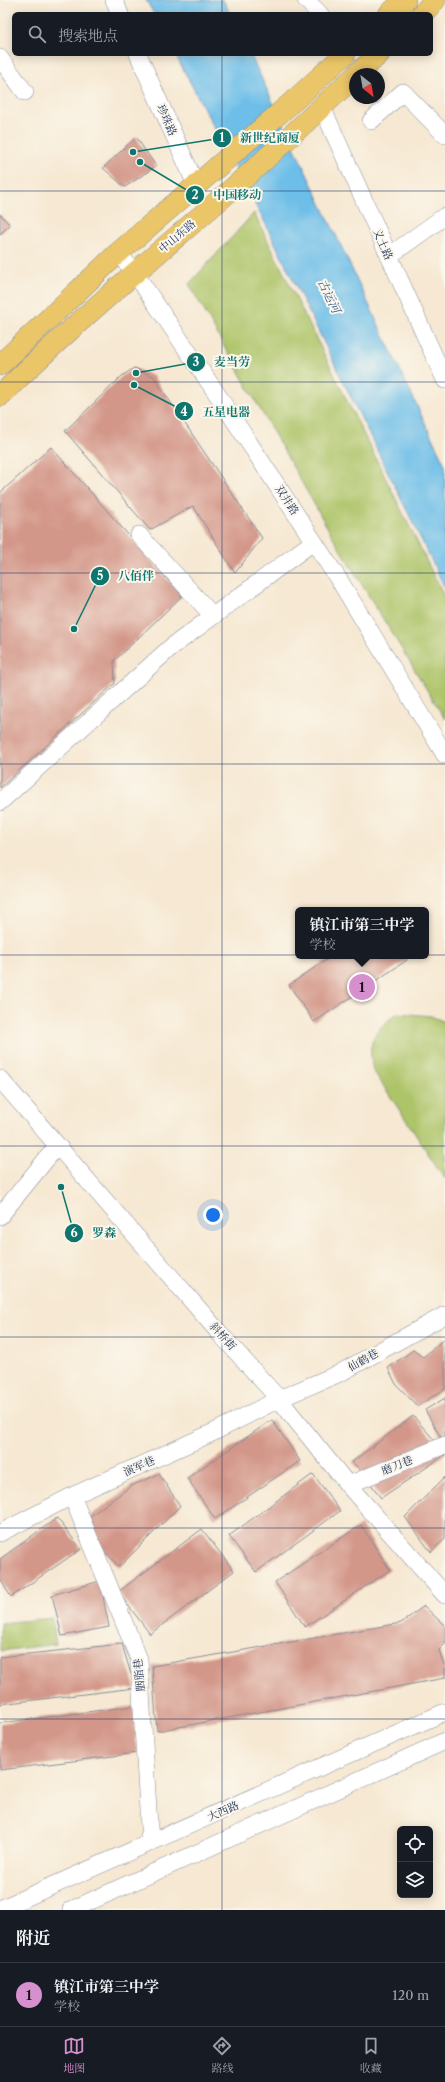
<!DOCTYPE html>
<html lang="zh">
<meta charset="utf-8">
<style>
body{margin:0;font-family:"Libre Caslon Text","Noto Serif SC",serif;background:#242831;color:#f1f3f6}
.controls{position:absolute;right:12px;bottom:12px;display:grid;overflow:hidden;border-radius:6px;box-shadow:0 2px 10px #0003}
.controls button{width:36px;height:36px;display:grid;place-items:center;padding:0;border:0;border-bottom:1px solid #363941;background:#171b24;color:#f1f3f6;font:20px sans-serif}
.compass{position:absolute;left:349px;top:68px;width:36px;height:36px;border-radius:50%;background:#171b24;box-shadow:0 2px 10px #0003;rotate:149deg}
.you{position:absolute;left:213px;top:1215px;width:14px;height:14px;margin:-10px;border:3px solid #fff;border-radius:50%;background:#1a73e8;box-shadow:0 0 0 6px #1a73e833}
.badge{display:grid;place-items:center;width:26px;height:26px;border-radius:50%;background:#d690ce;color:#111;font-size:13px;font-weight:700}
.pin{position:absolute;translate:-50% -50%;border:2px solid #fff;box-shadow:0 1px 4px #0006}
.popup{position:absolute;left:295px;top:907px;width:134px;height:52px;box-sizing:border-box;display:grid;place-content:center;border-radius:6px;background:#171b24;filter:drop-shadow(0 1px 3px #0005);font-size:13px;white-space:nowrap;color:#9ea1a6}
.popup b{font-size:15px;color:#f1f3f6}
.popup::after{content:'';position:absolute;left:50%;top:100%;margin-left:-8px;border:8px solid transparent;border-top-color:#171b24}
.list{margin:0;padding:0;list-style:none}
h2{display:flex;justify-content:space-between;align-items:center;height:52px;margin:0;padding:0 16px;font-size:17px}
h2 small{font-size:13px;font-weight:400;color:#9ea1a6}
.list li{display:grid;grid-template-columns:26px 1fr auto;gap:12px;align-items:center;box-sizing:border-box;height:64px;padding:0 16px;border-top:1px solid #363941}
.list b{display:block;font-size:15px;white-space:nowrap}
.list p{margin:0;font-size:13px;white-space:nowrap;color:#9ea1a6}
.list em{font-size:13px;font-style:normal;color:#9ea1a6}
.icon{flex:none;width:22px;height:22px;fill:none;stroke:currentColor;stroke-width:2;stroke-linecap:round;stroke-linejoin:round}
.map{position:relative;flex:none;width:445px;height:1910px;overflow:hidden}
.search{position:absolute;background:#171b24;box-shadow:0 2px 10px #0003;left:12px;right:12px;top:12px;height:44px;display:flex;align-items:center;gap:10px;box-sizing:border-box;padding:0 14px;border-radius:6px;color:#9ea1a6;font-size:15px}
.sheet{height:116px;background:#171b24}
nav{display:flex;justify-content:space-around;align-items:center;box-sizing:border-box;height:56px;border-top:1px solid #363941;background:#171b24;font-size:11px;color:#9ea1a6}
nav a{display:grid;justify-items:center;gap:2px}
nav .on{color:#d690ce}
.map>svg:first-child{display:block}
</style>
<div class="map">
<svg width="445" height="1910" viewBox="0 0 445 1910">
<rect width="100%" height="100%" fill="#fbf7ec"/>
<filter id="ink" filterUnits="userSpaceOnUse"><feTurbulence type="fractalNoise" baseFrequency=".025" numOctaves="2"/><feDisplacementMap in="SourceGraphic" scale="8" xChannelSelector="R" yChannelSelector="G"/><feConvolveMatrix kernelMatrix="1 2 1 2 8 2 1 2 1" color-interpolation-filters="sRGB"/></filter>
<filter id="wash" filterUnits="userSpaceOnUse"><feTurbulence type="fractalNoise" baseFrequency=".012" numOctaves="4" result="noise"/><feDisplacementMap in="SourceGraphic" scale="16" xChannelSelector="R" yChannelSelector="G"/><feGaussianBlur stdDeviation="0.9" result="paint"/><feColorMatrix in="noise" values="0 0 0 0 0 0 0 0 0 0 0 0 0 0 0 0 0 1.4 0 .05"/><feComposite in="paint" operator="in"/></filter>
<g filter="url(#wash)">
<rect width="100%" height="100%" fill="#f6e8d2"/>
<path fill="#aec469" stroke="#647a64" d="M254,213L445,598V719L338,546L189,284Z
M398,1013L431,1016L445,1022V1179L373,1070C366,1040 375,1030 398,1013Z
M52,1618L56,1644L0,1651V1623Z"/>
<path fill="#6dbee8" stroke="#4476a3" d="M146,0H223L230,14H154Z
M175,54H250L445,465V588L265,223Z"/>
<g id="blocks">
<path fill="#d39789" d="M136,137L156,166L125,187L103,168Z
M0,214L10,225L0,234Z
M134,368L153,376L262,538L235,573L193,506L150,530L65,431L122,376Z
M51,447L182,596L114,661L115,683L0,788V493Z
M332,956H405L407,960L314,1022L289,985Z
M445,1338V1389L417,1406L396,1384L388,1368L413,1350L423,1357Z
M445,1398V1441L440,1436L425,1410Z
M413,1416L445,1452V1455L381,1498L363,1473L352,1462Z
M272,1420L300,1461L215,1519L187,1478Z
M159,1474L180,1506L119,1567L98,1544L90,1516L131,1486Z
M313,1474L340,1511L256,1572L229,1536Z
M445,1477V1539L431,1552L405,1517Z
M57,1518L81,1549L11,1597L0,1579V1559Z
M361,1525L390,1570L305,1627L275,1582Z
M202,1529L234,1571L150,1634L118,1592Z
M100,1581L109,1627L62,1636L52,1595Z
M424,1606L445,1626V1644L439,1650L445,1668V1678L157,1731L152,1666L401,1623Z
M122,1644L135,1688L0,1704V1657Z
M134,1706L137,1753L0,1770V1723Z"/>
</g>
</g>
<g filter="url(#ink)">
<use href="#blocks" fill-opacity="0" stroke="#888c98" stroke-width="1"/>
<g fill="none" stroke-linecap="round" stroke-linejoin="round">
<g stroke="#888c98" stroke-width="18">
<path id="minor" d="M114,0L120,14
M306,0L320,14
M138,54L196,185
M0,58L25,92
M322,107L445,380
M371,121L403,92L445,135
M118,253L134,272L217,394L341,583L445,755
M389,256L445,216
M139,535L213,616
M0,802L170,648L313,542
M0,1079L222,1336L279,1399L348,1485L445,1595
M0,1216L57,1146
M348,1485L445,1445
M72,1496L139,1659L150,1843
M0,1533L72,1496L212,1433L279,1399L340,1373L445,1315
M0,1909L445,1712
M71,1910L445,1741"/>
</g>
<g stroke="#888c98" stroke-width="22">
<path id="major" d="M389,14L405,0
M422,14L435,0
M357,74L379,54
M0,365L118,253L297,98L345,54
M0,396C74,323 154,257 232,189C274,152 314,114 355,76"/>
</g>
<use href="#minor" stroke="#fff" stroke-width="17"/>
<use href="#major" stroke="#ebc669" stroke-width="21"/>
</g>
</g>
<path fill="none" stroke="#1b2f5e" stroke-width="1" stroke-opacity="0.55" d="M222,0V14M222,54V1910M0,191H445M0,382H445M0,573H445M0,764H445M0,955H445M0,1146H445M0,1337H445M0,1528H445M0,1719H445"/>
<g text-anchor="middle" stroke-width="4" stroke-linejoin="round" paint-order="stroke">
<g font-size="11" fill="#1b2f5e" stroke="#fbf7ec">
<text transform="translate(167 120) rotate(66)" y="4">珍珠路</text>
<text transform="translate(177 236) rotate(-40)" y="4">中山东路</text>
<text transform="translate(383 244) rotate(66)" y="4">义土路</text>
<text transform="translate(287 500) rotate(57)" y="4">双井路</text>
<text transform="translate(223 1336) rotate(48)" y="4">斜桥街</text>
<text transform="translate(363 1360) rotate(-29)" y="4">仙鹤巷</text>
<text transform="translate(397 1465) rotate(-22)" y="4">磨刀巷</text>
<text transform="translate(139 1466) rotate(-24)" y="4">演军巷</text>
<text transform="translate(139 1675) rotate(-96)" y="4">胭脂巷</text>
<text transform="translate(223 1811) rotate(-24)" y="4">大西路</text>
</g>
<g font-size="12" font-style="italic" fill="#345a87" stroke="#fbf7ec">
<text transform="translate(329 296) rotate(64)" y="4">古运河</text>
</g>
</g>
<path fill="none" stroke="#0f766e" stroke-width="1.5" d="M133 152L222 138M140 162L195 195M136 373L196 362M134 385L184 411M74 629L100 576M61 1187L74 1233"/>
<g fill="#0f766e" stroke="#fbf7ec" stroke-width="1.5">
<circle cx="133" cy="152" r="4"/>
<circle cx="140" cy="162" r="4"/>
<circle cx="136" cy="373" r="4"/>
<circle cx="134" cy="385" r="4"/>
<circle cx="74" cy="629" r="4"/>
<circle cx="61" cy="1187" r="4"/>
<circle cx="222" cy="138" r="10"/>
<circle cx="195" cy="195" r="10"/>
<circle cx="196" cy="362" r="10"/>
<circle cx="184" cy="411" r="10"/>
<circle cx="100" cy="576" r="10"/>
<circle cx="74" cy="1233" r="10"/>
</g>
<g font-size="12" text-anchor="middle" font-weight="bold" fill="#fff">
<text x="222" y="142">1</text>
<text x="195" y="199">2</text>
<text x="196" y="366">3</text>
<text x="184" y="416">4</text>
<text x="100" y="580">5</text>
<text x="74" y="1237">6</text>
</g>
<g font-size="12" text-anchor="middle" font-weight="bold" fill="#0f766e" stroke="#fbf7ec" stroke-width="4" stroke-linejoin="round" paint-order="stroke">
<text x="270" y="142">新世纪商厦</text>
<text x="237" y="199">中国移动</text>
<text x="232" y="366">麦当劳</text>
<text x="226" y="416">五星电器</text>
<text x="136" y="580">八佰伴</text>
<text x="104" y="1237">罗森</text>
</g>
</svg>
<div class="controls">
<button><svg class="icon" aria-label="locate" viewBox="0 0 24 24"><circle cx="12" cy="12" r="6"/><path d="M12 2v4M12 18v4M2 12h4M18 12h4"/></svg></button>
<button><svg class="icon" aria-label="layers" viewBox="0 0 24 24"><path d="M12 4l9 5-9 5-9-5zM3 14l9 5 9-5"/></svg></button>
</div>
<svg class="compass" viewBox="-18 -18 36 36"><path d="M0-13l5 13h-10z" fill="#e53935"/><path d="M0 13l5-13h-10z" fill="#9ea1a6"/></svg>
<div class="you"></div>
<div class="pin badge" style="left:362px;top:987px">1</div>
<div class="popup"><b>镇江市第三中学</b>学校</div>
<div class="search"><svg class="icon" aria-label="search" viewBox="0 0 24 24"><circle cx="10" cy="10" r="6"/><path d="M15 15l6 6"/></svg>搜索地点</div>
</div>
<section class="sheet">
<h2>附近<small></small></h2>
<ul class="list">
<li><span class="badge">1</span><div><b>镇江市第三中学</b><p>学校</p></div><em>120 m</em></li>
</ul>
</section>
<nav>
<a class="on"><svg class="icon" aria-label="map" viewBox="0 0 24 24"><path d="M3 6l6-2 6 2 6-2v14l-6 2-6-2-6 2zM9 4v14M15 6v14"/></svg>地图</a>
<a><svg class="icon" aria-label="directions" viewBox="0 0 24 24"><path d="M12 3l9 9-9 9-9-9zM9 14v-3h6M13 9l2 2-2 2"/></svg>路线</a>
<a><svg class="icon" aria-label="saved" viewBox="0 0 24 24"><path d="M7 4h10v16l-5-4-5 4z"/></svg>收藏</a>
</nav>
